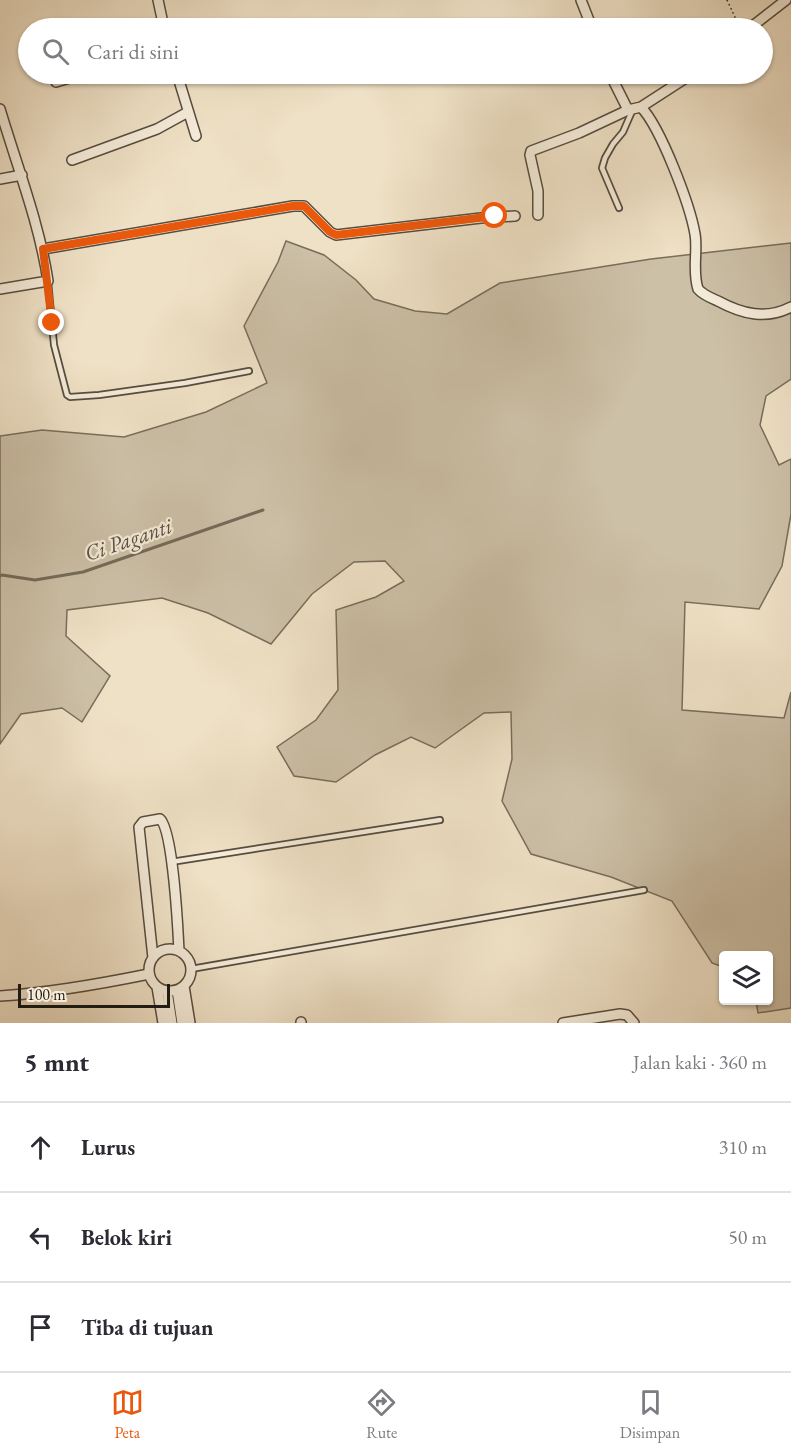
<!DOCTYPE html>
<html lang="id">
<meta charset="utf-8">
<style>
body{margin:0;font-family:"EB Garamond",serif;background:#f2f2f3;color:#2b2b33}
.controls{position:absolute;right:18px;bottom:18px;display:grid;overflow:hidden;border-radius:6px;box-shadow:0 2px 4px #0004}
.controls button{width:54px;height:54px;display:grid;place-items:center;padding:0;border:0;border-bottom:2px solid #e1e1e2;background:#fff;color:#2b2b33;font:30px sans-serif}
.scale{position:absolute;left:18px;bottom:15px;width:152px;box-sizing:border-box;padding-left:6px;border:3px solid #231c12;border-top:0;font-size:16px;line-height:21px;white-space:nowrap;color:#231c12;-webkit-text-stroke:4px #f5ecda;paint-order:stroke}
.stop{position:absolute;width:18px;height:18px;margin:-14px;border:4px solid #ea580c;border-radius:50%;background:#fff}
.stop.end{background:#ea580c;border-color:#fff;box-shadow:0 2px 6px #0008}
.list{margin:0;padding:0;list-style:none}
h2{display:flex;justify-content:space-between;align-items:center;height:78px;margin:0;padding:0 24px;font-size:26px}
h2 small{font-size:20px;font-weight:400;color:#7c7c81}
.list li{display:grid;grid-template-columns:39px 1fr auto;gap:18px;align-items:center;box-sizing:border-box;height:90px;padding:0 24px;border-top:2px solid #e1e1e2}
.list b{display:block;font-size:22px;white-space:nowrap}
.list em{font-size:20px;font-style:normal;color:#7c7c81}
.icon{flex:none;width:33px;height:33px;fill:none;stroke:currentColor;stroke-width:2;stroke-linecap:round;stroke-linejoin:round}
.map{position:relative;flex:none;width:791px;height:1023px;overflow:hidden}
.search{position:absolute;background:#fff;box-shadow:0 2px 4px #0004;left:18px;right:18px;top:18px;height:66px;display:flex;align-items:center;gap:15px;box-sizing:border-box;padding:0 21px;border-radius:33px;color:#7c7c81;font-size:22px}
.sheet{height:348px;background:#fff}
nav{display:flex;justify-content:space-around;align-items:center;box-sizing:border-box;height:84px;border-top:2px solid #e1e1e2;background:#fff;font-size:16px;color:#7c7c81}
nav a{display:grid;justify-items:center;gap:3px}
nav .on{color:#ea580c}
.map>svg:first-child{display:block}
</style>
<div class="map">
<svg width="791" height="1023" viewBox="0 0 791 1023">
<rect width="100%" height="100%" fill="#efe1c6"/>
<filter id="stains"><feTurbulence type="fractalNoise" baseFrequency=".00333" numOctaves="4"/><feColorMatrix values="0 0 0 0 .2 0 0 0 0 .09 0 0 0 0 .02 0 0 0 .5 -.17"/></filter>
<radialGradient id="worn" r=".72"><stop offset=".6" stop-color="#630" stop-opacity="0"/><stop offset="1" stop-color="#630" stop-opacity=".3"/></radialGradient>
<path fill="#ccc0a7" stroke="#786e5c" stroke-width="1.5" d="M286,241L324,255L356,280L374,299L415,311L447,314L500,283L651,259L791,243V379L766,396L760,425L779,465L791,459V514L782,566L759,609L685,602L682,710L784,718L791,692V1008L758,1013L756,1001L768,1000V956H724L723,967L712,963L672,901L611,877L531,854L502,801L512,759L511,712L484,713L435,748L411,737L375,755L336,782L294,776L277,747L316,720L338,690L336,610L376,597L404,581L385,561L354,562L312,594L271,644L208,613L162,598L67,610L66,636L110,676L82,722L62,708L21,714L0,744V436L42,430L124,437L206,412L267,383L244,326L278,262Z"/>
<g fill="none" stroke-linecap="round" stroke-linejoin="round">
<path stroke="#746a59" stroke-width="3" d="M0,576L2,575L35,580L83,572L263,510"/>
<g stroke="#564d3f" stroke-width="8">
<path id="service" d="M619,208L602,168L605,158L613,144L623,132L633,109
M48,281L54,345L67,395L70,397L99,395L185,383L249,371
M171,862L440,820
M191,969L644,890"/>
</g>
<g stroke="#564d3f" stroke-width="12">
<path id="minor" d="M158,0L164,28
M581,0L592,28
M750,28L786,0
M177,74L196,136
M610,74L628,110
M56,82L83,74
M641,107C661,128 690,205 695,234C698,251 692,271 698,289C703,295 711,298 718,301C742,314 766,320 791,307
M0,109C17,166 39,222 48,281L0,289
M72,160L157,129L188,112
M0,179L22,175
M538,215V191L530,155L531,151L579,133L628,110L641,107L692,74
M43,249L293,206H304L330,232L336,235L481,218L515,216
M149 970a21 21 0 1 1 42 0a21 21 0 1 1-42 0Z
M153,958L139,827L143,822L160,819C173,830 178,930 179,951
M184,986L190,1023
M157,987L163,1023
M177,990L182,1023
M167,991L172,1023
M0,996C50,993 100,984 149,974
M301,1022V1023
M563,1023L620,1014L627,1015L634,1023"/>
</g>
<path stroke="#231c12" stroke-width="1.5" stroke-dasharray="1.5 3" stroke-linecap="butt" d="M727,0L740,28"/>
<use href="#service" stroke="#f5ecda" stroke-width="4.5"/>
<use href="#minor" stroke="#f5ecda" stroke-width="9"/>
</g>
<g fill="none" stroke-linecap="round" stroke-linejoin="round">
<path stroke="#ea580c" stroke-width="8" d="M52,323L43,249L293,206H304L330,232L336,235L495,216"/>
</g>
<g text-anchor="middle" stroke-width="4.5" stroke-linejoin="round" paint-order="stroke">
<g font-size="22" font-style="italic" fill="#595042" stroke="#f5ecda">
<text transform="translate(128 539) rotate(-19)" y="8">Ci Paganti</text>
</g>
</g>
<rect width="100%" height="100%" filter="url(#stains)"/>
<rect width="100%" height="100%" fill="url(#worn)"/>
</svg>
<div class="controls">
<button><svg class="icon" aria-label="layers" viewBox="0 0 24 24"><path d="M12 4l9 5-9 5-9-5zM3 14l9 5 9-5"/></svg></button>
</div>
<div class="scale">100 m</div>
<div class="stop" style="left:495px;top:216px"></div>
<div class="stop end" style="left:52px;top:323px"></div>
<div class="search"><svg class="icon" aria-label="search" viewBox="0 0 24 24"><circle cx="10" cy="10" r="6"/><path d="M15 15l6 6"/></svg>Cari di sini</div>
</div>
<section class="sheet">
<h2>5 mnt<small>Jalan kaki · 360 m</small></h2>
<ul class="list">
<li><svg class="icon" aria-label="ahead" viewBox="0 0 24 24"><path d="M12 20V5M6 11l6-6 6 6"/></svg><div><b>Lurus</b></div><em>310 m</em></li>
<li><svg class="icon" aria-label="left" viewBox="0 0 24 24"><path d="M17 20v-9H6M10 6l-5 5 5 5"/></svg><div><b>Belok kiri</b></div><em>50 m</em></li>
<li><svg class="icon" aria-label="arrive" viewBox="0 0 24 24"><path d="M6 21V4h12l-3 4 3 4H6"/></svg><div><b>Tiba di tujuan</b></div></li>
</ul>
</section>
<nav>
<a class="on"><svg class="icon" aria-label="map" viewBox="0 0 24 24"><path d="M3 6l6-2 6 2 6-2v14l-6 2-6-2-6 2zM9 4v14M15 6v14"/></svg>Peta</a>
<a><svg class="icon" aria-label="directions" viewBox="0 0 24 24"><path d="M12 3l9 9-9 9-9-9zM9 14v-3h6M13 9l2 2-2 2"/></svg>Rute</a>
<a><svg class="icon" aria-label="saved" viewBox="0 0 24 24"><path d="M7 4h10v16l-5-4-5 4z"/></svg>Disimpan</a>
</nav>
